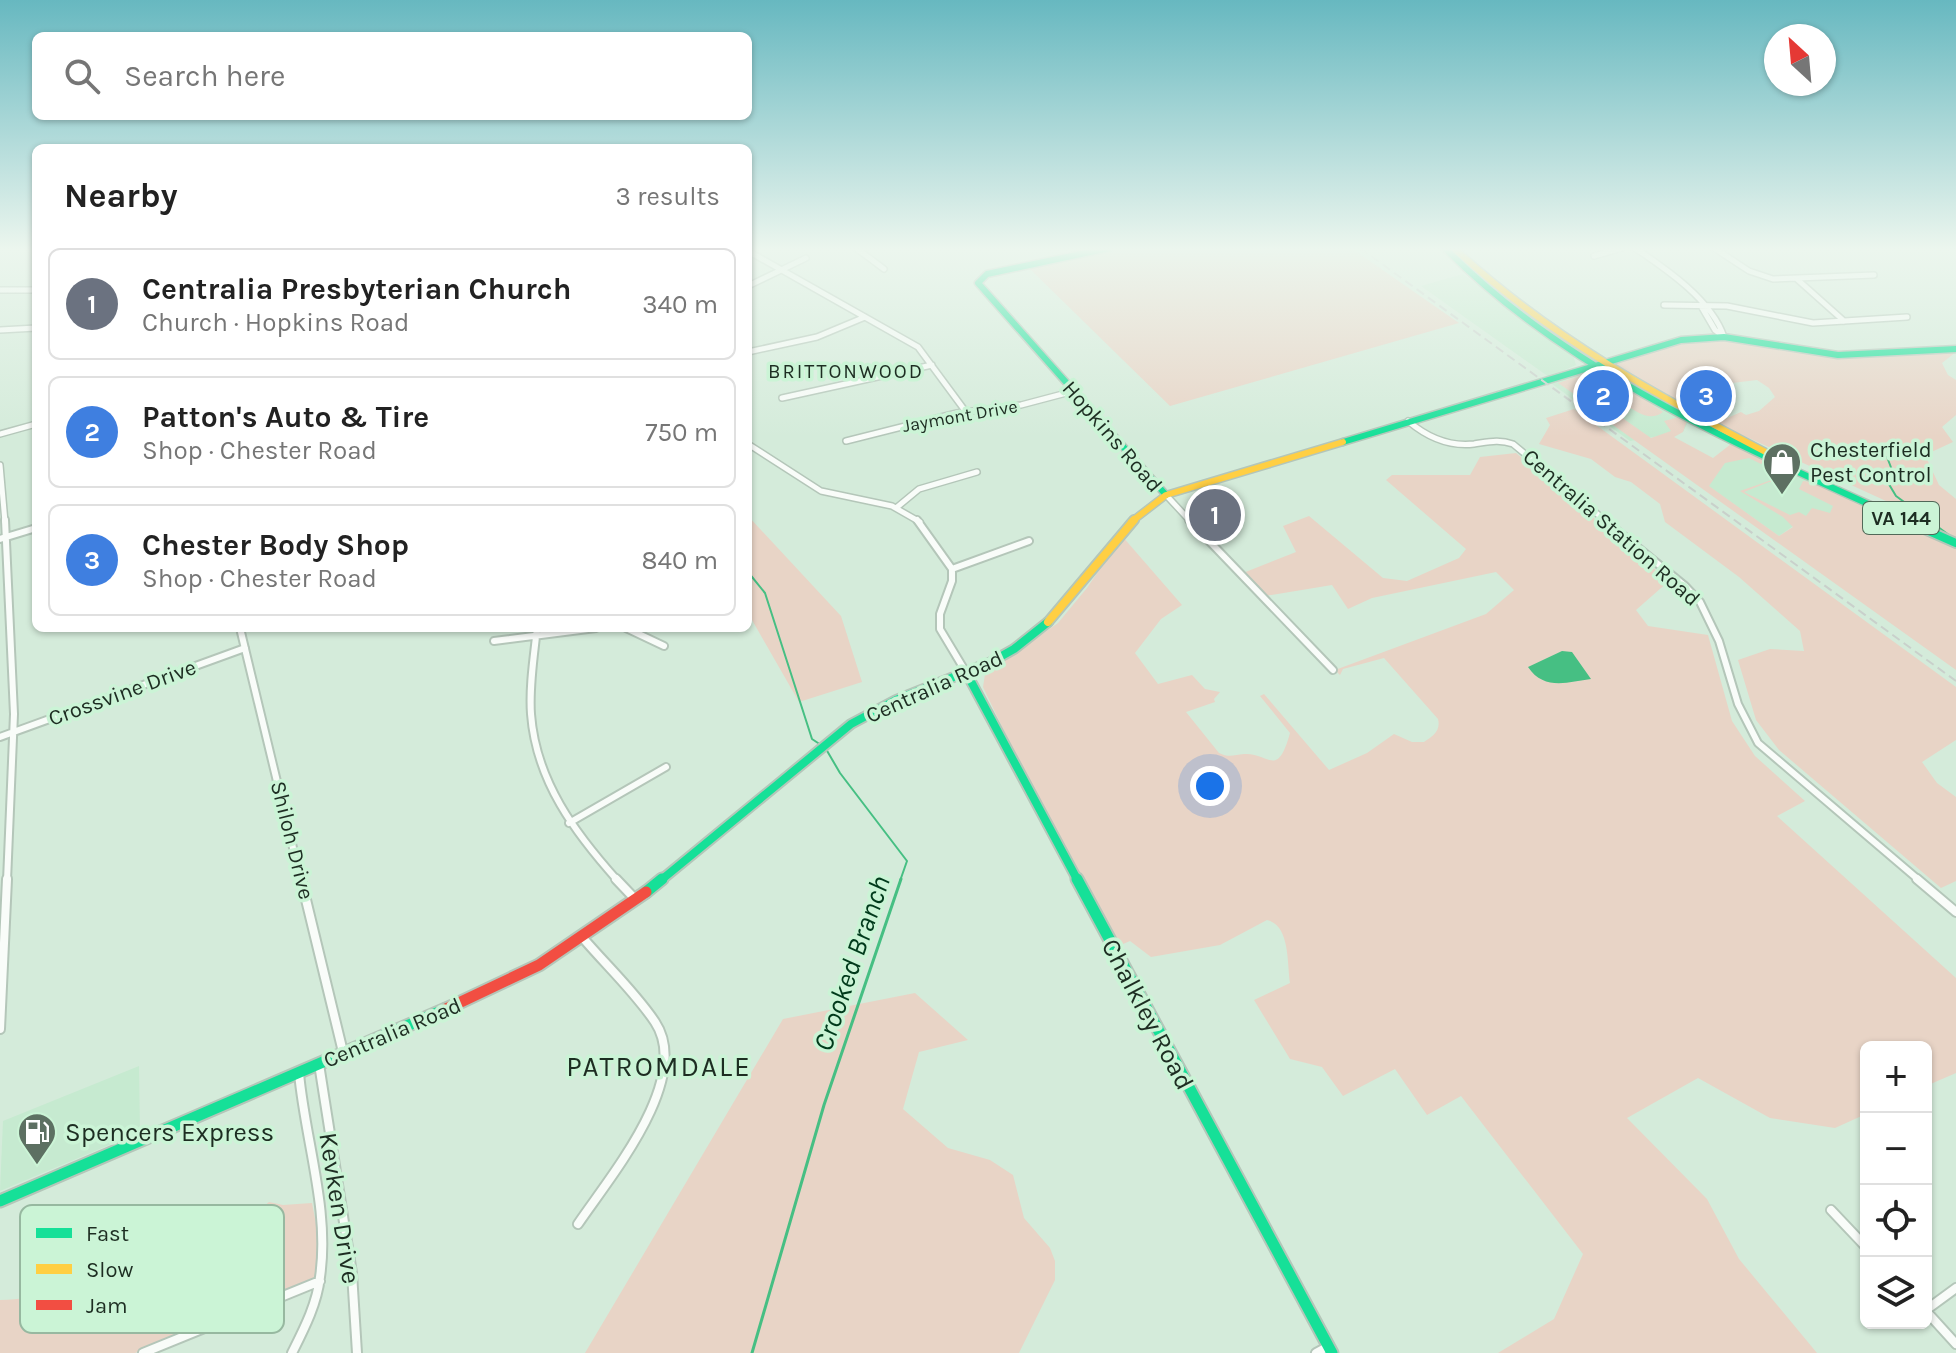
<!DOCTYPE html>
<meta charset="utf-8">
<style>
body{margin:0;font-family:Karla,sans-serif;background:#f6f6f6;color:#222}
.controls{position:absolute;right:24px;bottom:24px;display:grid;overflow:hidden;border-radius:12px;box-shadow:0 2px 6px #0004}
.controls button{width:72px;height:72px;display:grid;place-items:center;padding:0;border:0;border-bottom:2px solid #e0e0e0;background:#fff;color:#222;font:40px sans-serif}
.compass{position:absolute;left:1764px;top:24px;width:72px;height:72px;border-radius:50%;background:#fff;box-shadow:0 2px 6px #0004;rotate:334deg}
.you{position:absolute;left:1210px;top:786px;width:28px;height:28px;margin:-20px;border:6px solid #fff;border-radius:50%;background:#1a73e8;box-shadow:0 0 0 12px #1a73e833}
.badge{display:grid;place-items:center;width:52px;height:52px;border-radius:50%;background:#2563eb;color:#fff;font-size:26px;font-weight:700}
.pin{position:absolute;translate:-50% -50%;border:4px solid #fff;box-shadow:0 2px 8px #0006}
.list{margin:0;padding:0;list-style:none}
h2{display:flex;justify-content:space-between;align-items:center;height:104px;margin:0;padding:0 32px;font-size:34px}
h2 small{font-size:26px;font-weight:400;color:#767676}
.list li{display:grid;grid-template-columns:52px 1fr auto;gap:24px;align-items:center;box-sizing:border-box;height:112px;margin:0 16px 16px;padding:0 16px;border:2px solid #e0e0e0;border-radius:12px}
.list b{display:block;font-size:30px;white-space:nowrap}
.list p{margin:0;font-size:26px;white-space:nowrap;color:#767676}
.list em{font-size:26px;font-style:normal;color:#767676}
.icon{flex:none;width:44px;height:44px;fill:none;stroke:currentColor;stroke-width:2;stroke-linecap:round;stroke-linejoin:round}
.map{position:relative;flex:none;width:1956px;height:1353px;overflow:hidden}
.search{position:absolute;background:#fff;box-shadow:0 2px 6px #0004;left:32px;top:32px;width:720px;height:88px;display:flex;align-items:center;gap:20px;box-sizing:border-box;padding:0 28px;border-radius:12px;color:#767676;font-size:30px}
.panel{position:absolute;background:#fff;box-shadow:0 2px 6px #0004;left:32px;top:144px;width:720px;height:488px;border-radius:12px}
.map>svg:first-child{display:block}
</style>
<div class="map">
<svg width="1956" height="1353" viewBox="0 0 1956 1353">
<rect width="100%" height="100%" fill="#d4ebda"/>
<path fill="#c6ead0" d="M1463,274L1573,355L1576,365L1549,377L1421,286Z
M1598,366L1689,420L1683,432L1630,441L1548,381Z
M1746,450L1845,494L1829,515L1803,519L1779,536L1708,486L1721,468L1719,463Z
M139,1066L140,1132L0,1191L3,1121Z"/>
<path fill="#e8d4c6" d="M1124,248H1351L1459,323L1170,406L1029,268Z
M1720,338L1826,357L1956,352L1942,363L1948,375L1956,380V415L1942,427L1953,442L1925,455L1939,485L1956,499V540L1920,524L1886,501L1716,423L1741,412L1746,415L1759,411L1775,397L1769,388L1757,380L1732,383L1678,403L1620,370L1616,363L1667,345Z
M1591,372L1612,377L1663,412C1650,422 1637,412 1626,405L1629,402L1603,383L1593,385L1592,390L1587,388L1574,394L1558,383Z
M1587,397L1617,415L1629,412L1621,417L1651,438L1671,431L1664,421L1679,417L1687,421L1683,432L1674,437L1713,458L1731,444L1765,461L1761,464L1749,458L1725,463L1709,486L1779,536L1793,527L1783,517L1740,491L1783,476L1771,469L1776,465L1793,478L1786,482H1769L1744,492L1790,515L1799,512L1806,516L1812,508L1830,513L1833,506L1799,489L1803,481L1813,482L1956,546V670L1592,410L1585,404Z
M1574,409L1956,687V740L1922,762L1937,783L1956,797V881L1941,888L1779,750L1756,720L1738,660L1770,649L1804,651L1800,631L1739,577L1665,522L1660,504L1631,482L1615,477L1591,459L1539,444L1550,425L1546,418Z
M1516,453L1669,581L1636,610L1648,626L1708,635L1732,721L1755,756L1805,801L1777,816L1956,978V1073L1926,1086V1047H1866V1114L1835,1128L1770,1118L1698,1078L1627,1118L1707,1199L1739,1259L1817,1353H1498L1554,1319L1583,1254L1461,1096L1427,1115L1395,1069L1343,1096L1322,1067L1290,1059L1254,1000L1290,983C1287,962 1290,925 1267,920L1220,945L1151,957L1130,941L1116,947L1027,779L983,687L985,674L1058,623L1087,588L1122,536L1182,605L1161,619L1135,653L1158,684L1192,675L1205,689L1220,692L1214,699L1215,702L1186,712L1219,753C1229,758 1234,755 1244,754C1269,752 1277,780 1290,733L1260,696L1264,694L1329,770L1367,753L1394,734L1412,742H1424C1433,736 1441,731 1438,719L1384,658L1343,669L1340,675L1335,670L1486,614L1514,590L1496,572L1372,598L1348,609L1332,585L1265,596L1243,573L1296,552L1283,526L1309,516L1383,578L1407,581L1459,558L1466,549L1386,480L1392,475H1470L1480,457Z
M748,516L841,616L862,682L799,702L748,613Z
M915,993L968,1040L919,1052L903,1109L948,1148L990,1160L1013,1175L1024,1218L1050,1248L1055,1261V1280L1019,1353H585L783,1019Z
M269,1202L283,1205L312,1203L320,1245L315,1277L135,1353H0V1300C64,1299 96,1268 148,1241C166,1231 187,1225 206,1218L227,1249L242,1238L249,1218Z"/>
<path fill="#46bf83" d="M1562,651L1572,652L1591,679C1568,682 1544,691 1528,667Z"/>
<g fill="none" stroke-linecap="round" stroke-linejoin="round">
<path stroke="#46bf83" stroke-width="2" d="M1887,457L1892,470L1887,481L1896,496L1953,538
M748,572L765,593L812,739L821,745
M826,749L840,773L907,861L900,881"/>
<path stroke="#46bf83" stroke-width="3" d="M752,1353L824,1105L901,879"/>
<g stroke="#b4c6b9" stroke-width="8">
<path id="street-far2" d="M856,248L884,269
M1635,248C1666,269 1712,300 1724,337
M1714,248L1749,271L1773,279L1874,275
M748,251L918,347L966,412
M1594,256L1622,248
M1798,280L1844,321
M748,286L806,258
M0,290H36
M1664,305L1727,306L1813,323L1907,317
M1701,306L1715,330L1724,337
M0,330L36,328
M748,352L817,337L865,317
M782,398L932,365
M1408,421C1427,437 1448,447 1474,444C1488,442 1499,439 1513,444L1607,522
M0,434L36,424
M846,441L957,413L1021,405L1074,391
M748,444L821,491L892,506L920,522
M0,465L5,522
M1166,495L1191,522
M896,508L919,489L977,472"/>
</g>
<g stroke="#b4c6b9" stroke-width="10">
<path id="street-far1" d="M5,520L14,714L7,881
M917,520L952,569V581L940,614V629L967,674
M1189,520L1333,670
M1604,520L1685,586L1700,602L1719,641L1738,704L1758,743L1920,881
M0,539L36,528
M952,569L1029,541
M240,628L301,881
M537,628C534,656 529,686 531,714C536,781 575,833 618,881
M626,628L664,646
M494,641L596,628
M0,737L245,648
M569,823L666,767"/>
</g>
<g stroke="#b4c6b9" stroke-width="12">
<path id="street" d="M301,879L343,1052
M616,879L635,899
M1917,879L1956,912
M0,1029L7,879
M319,1064L352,1273L357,1353
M1831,1210L1866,1247
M578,1224C609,1178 693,1079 655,1022C635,992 606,965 583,938
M1926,1310L1956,1288
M1926,1311L1956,1344
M143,1353L320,1281
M292,1353C304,1329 317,1304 320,1277C330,1210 305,1140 299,1073
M1316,1353L1329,1346"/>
</g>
<g stroke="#b4c6b9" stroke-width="9">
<path id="fast-far2" d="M1109,248L987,274L978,283L1166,495
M1445,248C1568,374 1750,450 1908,522
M1343,442L1681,340L1724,337L1838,355L1956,349"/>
</g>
<g stroke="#b4c6b9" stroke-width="12">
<path id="fast-far1" d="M1904,520L1956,543
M967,674L1078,881
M660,881L851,724L896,700L991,662L1014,649L1048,622"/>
</g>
<g stroke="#b4c6b9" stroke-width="15">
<path id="fast" d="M1077,879L1332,1353
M646,892L662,879
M0,1201L446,1009"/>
</g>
<g stroke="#b4c6b9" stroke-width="9">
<path id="slow-far1" d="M1454,248C1550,338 1663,399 1779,459
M1131,522L1166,495L1343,442"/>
</g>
<g stroke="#b4c6b9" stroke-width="12">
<path id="slow" d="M1048,622L1134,520"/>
</g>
<g stroke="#b4c6b9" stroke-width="15">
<path id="jam" d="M446,1009L539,965L646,892"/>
</g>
<use href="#street-far2" stroke="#f9fcf9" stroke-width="5"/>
<use href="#street-far1" stroke="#f9fcf9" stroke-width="6"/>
<use href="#street" stroke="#f9fcf9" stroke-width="8"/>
<use href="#fast-far2" stroke="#16e098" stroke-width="6"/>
<use href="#fast-far1" stroke="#16e098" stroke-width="8"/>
<use href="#fast" stroke="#16e098" stroke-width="11"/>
<use href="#slow-far1" stroke="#ffcf43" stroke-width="6"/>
<use href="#slow" stroke="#ffcf43" stroke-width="8"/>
<use href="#jam" stroke="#f24e42" stroke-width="11"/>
<path stroke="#c9d0cb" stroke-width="2" stroke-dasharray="9 5" stroke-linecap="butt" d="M1360,248L1956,681"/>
</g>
<linearGradient id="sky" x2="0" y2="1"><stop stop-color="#67b8c0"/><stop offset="0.57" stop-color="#ecf6ee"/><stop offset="1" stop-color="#ecf6ee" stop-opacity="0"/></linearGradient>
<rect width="1956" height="437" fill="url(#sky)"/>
<defs>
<g id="shop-pin" transform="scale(2)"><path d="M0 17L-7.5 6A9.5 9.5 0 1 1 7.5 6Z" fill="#5d7062" stroke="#cbf4d6"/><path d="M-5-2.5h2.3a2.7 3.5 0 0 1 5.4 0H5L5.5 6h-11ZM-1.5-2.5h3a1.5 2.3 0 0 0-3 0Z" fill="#fff"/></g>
<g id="fuel-pin" transform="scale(2)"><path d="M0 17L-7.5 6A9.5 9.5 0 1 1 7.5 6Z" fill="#5d7062" stroke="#cbf4d6"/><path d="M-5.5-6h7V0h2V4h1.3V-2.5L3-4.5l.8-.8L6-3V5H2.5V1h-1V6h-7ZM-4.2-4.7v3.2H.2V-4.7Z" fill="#fff"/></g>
</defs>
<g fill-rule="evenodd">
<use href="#shop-pin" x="1782" y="462"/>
<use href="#fuel-pin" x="37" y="1132"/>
</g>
<g text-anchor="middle" stroke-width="7" stroke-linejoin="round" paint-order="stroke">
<g font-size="18" fill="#1d2d22" stroke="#cbf4d6">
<text transform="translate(960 416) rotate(-10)" y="6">Jaymont Drive</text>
</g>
<g font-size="20" letter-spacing="2" fill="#1d2d22" stroke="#cbf4d6">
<text x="846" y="378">BRITTONWOOD</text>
</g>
<rect fill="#cbf4d6" stroke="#516958" stroke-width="2" x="1863" y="502" width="76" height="32" rx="6"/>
<g font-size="20" font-weight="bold" fill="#1d2d22">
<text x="1901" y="525">VA 144</text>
</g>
<g font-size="22" fill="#1d2d22" stroke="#cbf4d6">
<text transform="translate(1113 436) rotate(49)" y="8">Hopkins Road</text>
<text transform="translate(1612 527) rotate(41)" y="8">Centralia Station Road</text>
<text transform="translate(934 686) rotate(-24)" y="8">Centralia Road</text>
<text transform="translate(122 692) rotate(-20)" y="8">Crossvine Drive</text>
<text transform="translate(293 840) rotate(76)" y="8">Shiloh Drive</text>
<text transform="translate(392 1032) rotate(-23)" y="8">Centralia Road</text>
</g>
<g font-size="22" fill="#1d2d22" stroke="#cbf4d6" text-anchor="start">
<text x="1810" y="457">Chesterfield<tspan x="1810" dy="25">Pest Control</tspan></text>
</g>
<g font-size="26" fill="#1d2d22" stroke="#cbf4d6">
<text transform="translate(1148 1014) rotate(62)" y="9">Chalkley Road</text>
<text transform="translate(340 1208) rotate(81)" y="9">Kevken Drive</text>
</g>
<g font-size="26" fill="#1d2d22" stroke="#cbf4d6" text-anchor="start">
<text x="65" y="1141">Spencers Express</text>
</g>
<g font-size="28" font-style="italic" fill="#003a1b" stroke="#cbf4d6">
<text transform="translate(851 963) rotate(-71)" y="10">Crooked Branch</text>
</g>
<g font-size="28" letter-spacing="2" fill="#1d2d22" stroke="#cbf4d6">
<text x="659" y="1076">PATROMDALE</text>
</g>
</g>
<rect x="20" y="1205" width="264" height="128" rx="12" fill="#cbf4d6" stroke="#97b8a0" stroke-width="2"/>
<rect x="36" y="1228" width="36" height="10" fill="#16e098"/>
<rect x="36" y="1264" width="36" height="10" fill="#ffcf43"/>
<rect x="36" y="1300" width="36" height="10" fill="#f24e42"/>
<g font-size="22" fill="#1d2d22">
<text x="86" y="1241">Fast</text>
<text x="86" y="1277">Slow</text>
<text x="86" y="1313">Jam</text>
</g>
</svg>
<div class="controls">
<button>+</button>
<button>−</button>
<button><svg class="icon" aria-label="locate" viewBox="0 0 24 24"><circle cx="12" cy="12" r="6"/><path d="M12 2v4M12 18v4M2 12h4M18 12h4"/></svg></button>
<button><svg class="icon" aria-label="layers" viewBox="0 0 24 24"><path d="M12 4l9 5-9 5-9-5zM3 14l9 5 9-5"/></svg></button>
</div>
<svg class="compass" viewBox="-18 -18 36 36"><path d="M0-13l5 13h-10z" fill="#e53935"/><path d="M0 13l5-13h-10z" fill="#767676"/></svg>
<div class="you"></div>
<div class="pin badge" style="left:1215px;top:515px;background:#6b7280">1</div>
<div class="pin badge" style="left:1603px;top:396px;background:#3f7fe0">2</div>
<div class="pin badge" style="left:1706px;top:396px;background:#3f7fe0">3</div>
<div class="search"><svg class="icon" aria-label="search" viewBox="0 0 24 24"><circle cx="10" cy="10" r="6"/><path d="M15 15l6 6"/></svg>Search here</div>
<section class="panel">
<h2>Nearby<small>3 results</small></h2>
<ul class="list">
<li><span class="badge" style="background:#6b7280">1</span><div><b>Centralia Presbyterian Church</b><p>Church · Hopkins Road</p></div><em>340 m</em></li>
<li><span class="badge" style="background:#3f7fe0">2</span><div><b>Patton's Auto &amp; Tire</b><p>Shop · Chester Road</p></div><em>750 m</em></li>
<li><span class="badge" style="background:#3f7fe0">3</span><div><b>Chester Body Shop</b><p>Shop · Chester Road</p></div><em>840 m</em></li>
</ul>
</section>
</div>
